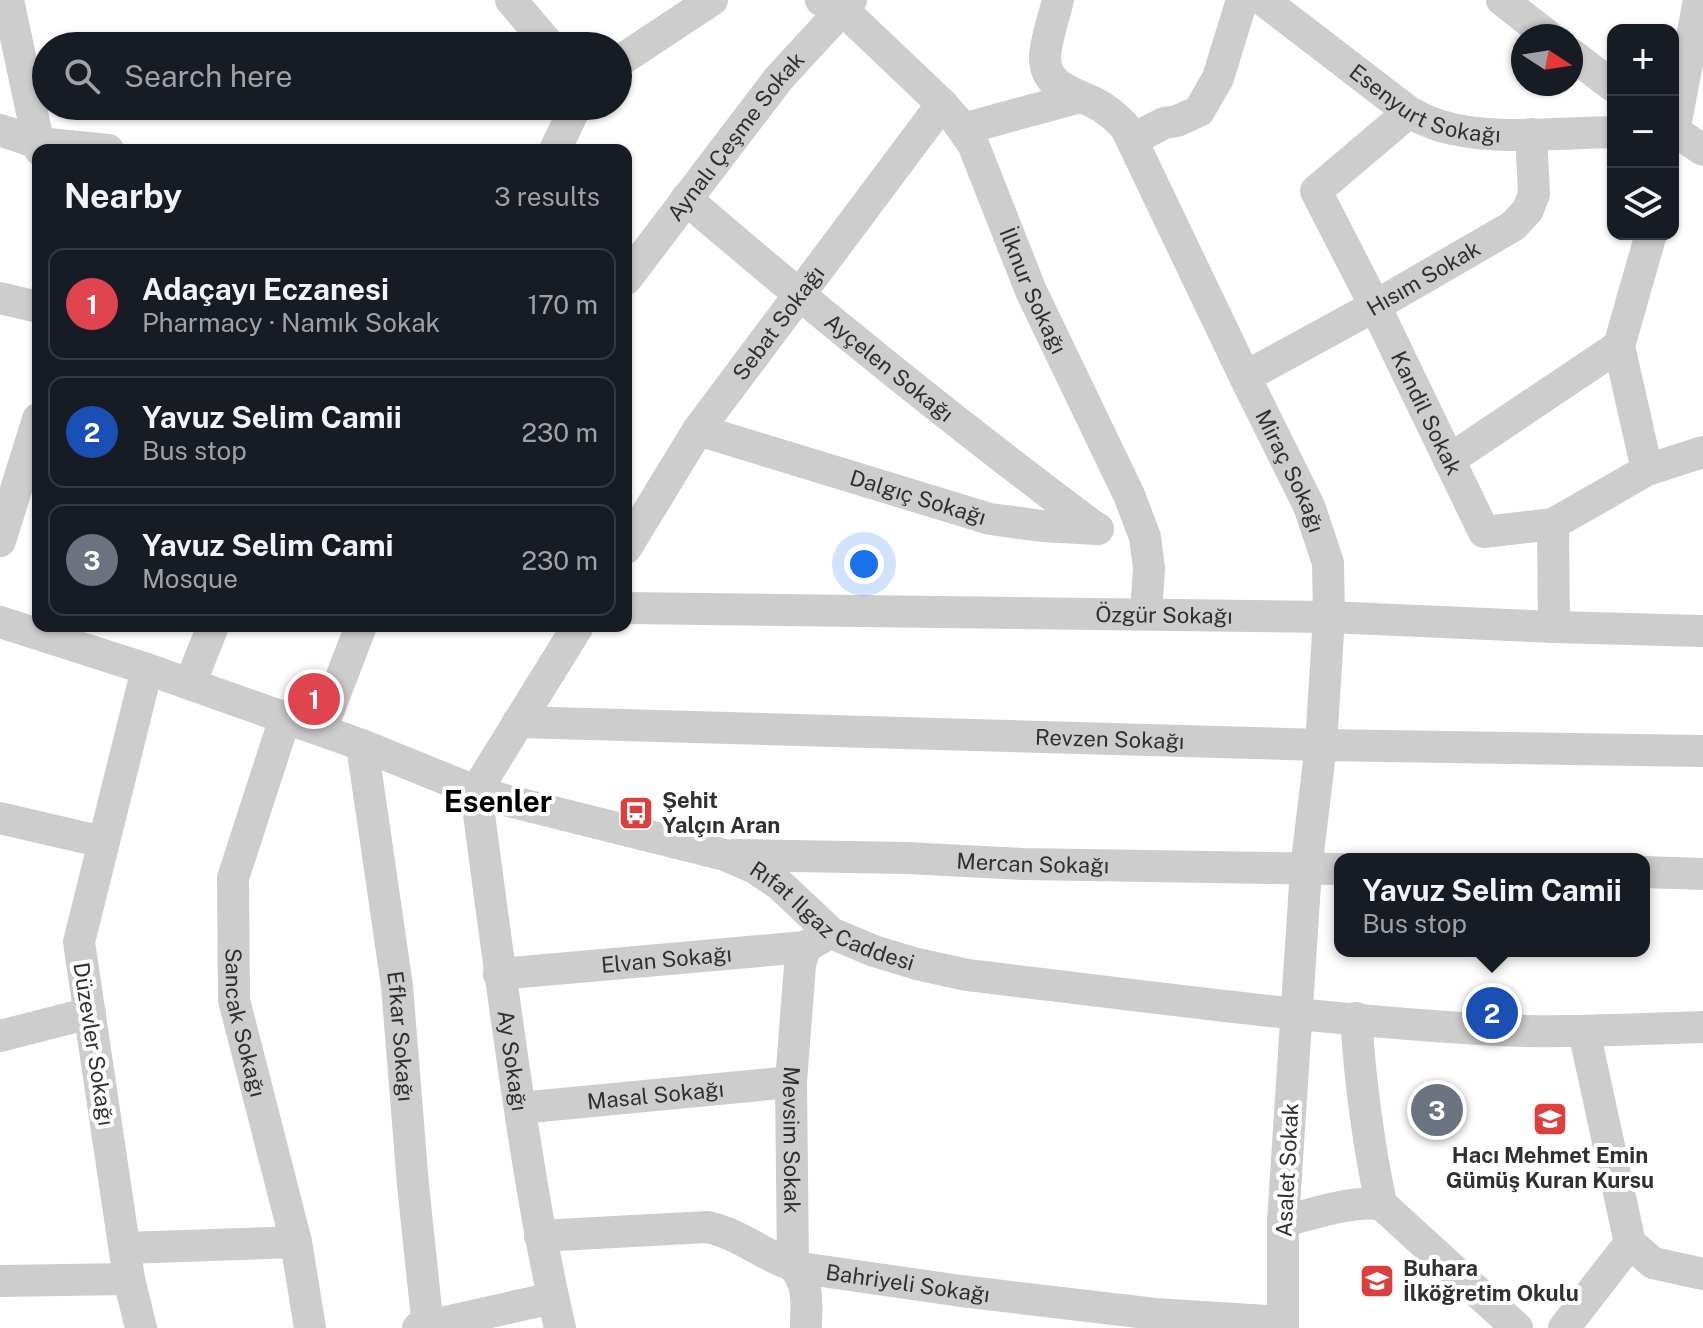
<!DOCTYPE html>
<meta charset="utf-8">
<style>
body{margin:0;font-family:"Public Sans",sans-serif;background:#242831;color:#f1f3f6}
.controls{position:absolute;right:24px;top:24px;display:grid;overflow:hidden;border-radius:16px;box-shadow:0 2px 6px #0004}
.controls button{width:72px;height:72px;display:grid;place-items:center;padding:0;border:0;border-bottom:2px solid #363941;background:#171b24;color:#f1f3f6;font:40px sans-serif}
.compass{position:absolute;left:1511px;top:24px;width:72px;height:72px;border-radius:50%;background:#171b24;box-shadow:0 2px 6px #0004;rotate:102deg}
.you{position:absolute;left:864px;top:564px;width:28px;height:28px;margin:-20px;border:6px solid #fff;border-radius:50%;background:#1a73e8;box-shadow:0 0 0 12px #1a73e833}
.badge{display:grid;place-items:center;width:52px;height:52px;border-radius:50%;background:#dd3f3c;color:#fff;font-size:26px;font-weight:700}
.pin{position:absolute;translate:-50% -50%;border:4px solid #fff;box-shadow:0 2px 8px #0006}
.popup{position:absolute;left:1334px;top:853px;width:316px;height:104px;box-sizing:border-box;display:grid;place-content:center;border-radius:16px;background:#171b24;filter:drop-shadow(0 2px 6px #0005);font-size:26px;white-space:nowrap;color:#9ea1a6}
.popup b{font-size:30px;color:#f1f3f6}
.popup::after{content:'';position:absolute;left:50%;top:100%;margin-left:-16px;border:16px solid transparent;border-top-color:#171b24}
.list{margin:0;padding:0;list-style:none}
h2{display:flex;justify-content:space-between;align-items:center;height:104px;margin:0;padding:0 32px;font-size:34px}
h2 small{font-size:26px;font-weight:400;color:#9ea1a6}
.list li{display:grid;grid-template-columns:52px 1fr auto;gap:24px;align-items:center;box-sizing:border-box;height:112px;margin:0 16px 16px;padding:0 16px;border:2px solid #363941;border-radius:16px}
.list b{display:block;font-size:30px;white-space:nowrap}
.list p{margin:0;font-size:26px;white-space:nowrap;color:#9ea1a6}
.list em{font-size:26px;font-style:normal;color:#9ea1a6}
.icon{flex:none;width:44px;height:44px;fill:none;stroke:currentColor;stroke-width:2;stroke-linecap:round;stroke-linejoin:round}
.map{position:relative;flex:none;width:1703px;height:1328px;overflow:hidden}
.search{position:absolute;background:#171b24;box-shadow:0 2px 6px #0004;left:32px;top:32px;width:600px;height:88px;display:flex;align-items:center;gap:20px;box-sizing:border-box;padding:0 28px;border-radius:44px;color:#9ea1a6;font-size:30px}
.panel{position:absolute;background:#171b24;box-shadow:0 2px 6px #0004;left:32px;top:144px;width:600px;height:488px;border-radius:16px}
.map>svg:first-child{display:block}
</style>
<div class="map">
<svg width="1703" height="1328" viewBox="0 0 1703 1328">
<rect width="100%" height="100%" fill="#fff"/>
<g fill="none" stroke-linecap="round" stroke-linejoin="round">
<g stroke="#cdcdcd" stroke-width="32">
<path d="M8,0L40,150"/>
<path d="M511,0L550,46"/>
<path id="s1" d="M821,0L842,9L942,104L956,120L973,144L1031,291L1129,495L1145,537L1149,568L1146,614"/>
<path id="s2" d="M1058,0C1054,17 1046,39 1045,56C1044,91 1081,93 1102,107C1111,113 1119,120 1126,128L1245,377L1309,506L1328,563L1329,617L1321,745L1306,869L1283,1221V1328"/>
<path id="s3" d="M1263,0L1409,112C1416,116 1424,120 1432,123C1482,142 1559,133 1613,132"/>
<path d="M1502,0L1548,36"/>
<path d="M1571,54L1613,86"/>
<path d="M618,62L712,0"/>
<path id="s4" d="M1409,112L1316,191L1375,306L1484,532L1553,524L1647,470L1703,452"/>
<path d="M963,129L1080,97"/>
<path d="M0,130L38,143L108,150"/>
<path d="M1673,130L1703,150"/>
<path d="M1673,137L1699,0"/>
<path d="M1132,140L1164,123L1177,121L1199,111L1218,78L1242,0"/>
<path d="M555,150L576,106"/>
<path id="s5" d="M686,199C819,313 956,424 1097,529"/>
<path id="s6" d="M626,279L779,78L851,0"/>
<path d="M0,298L38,307"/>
<path id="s7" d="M1245,377L1375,306L1513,226L1528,210L1534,194L1531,134"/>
<path id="s8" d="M698,430L990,519L1042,526L1098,529"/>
<path d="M1449,460L1619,346"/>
<path d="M1647,470L1619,346L1651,234"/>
<path d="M1553,524L1554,627"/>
<path d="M0,541L38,419"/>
<path id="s9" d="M626,548L698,430L942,104"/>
<path id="s10" d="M626,608L1329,617L1554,627L1703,631"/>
<path id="s11" d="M0,622L147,669L362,745L485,795L725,855L755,868L780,885L831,933L874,951L917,964L967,975C1137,995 1308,1019 1479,1029C1554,1034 1628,1029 1703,1027"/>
<path d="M190,684L213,626"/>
<path id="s12" d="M285,718L233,878L234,1000L296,1242L310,1328"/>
<path id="s13" d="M518,722L1321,745L1703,751"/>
<path d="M321,730L361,626"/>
<path id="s14" d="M362,745L397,986L413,1185L428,1328"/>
<path id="s15" d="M476,791C491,906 506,1021 524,1136C534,1200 545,1264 560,1328"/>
<path d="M476,791L578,626"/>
<path d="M0,818L103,842"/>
<path id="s16" d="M735,855L907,858L1023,864L1340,869"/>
<path d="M1644,872L1703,874"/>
<path id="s17" d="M805,947L800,965L791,1082L793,1266C810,1284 806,1305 806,1328"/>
<path id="s18" d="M499,974L805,947L821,938"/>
<path d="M1356,1018C1360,1081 1368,1142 1381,1204"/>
<path d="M1584,1031L1630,1243L1653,1263L1703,1274"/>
<path d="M0,1036L90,1013"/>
<path id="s19" d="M520,1108L791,1082"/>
<path d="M1283,1221C1315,1214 1348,1201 1381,1204L1517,1328"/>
<path id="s20" d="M540,1236L707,1227C741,1234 765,1257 795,1266C802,1268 808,1269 815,1270L961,1291L1155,1314L1283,1322"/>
<path d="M125,1248L296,1242"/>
<path d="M0,1281L129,1279"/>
<path d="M141,1328L129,1279L79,942L147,669"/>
<path d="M418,1328L553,1298"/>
<path d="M1564,1328L1630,1243"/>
</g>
</g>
<defs>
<g id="bus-square" transform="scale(1.8)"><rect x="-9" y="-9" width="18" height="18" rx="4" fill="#dd3f3c" stroke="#fff"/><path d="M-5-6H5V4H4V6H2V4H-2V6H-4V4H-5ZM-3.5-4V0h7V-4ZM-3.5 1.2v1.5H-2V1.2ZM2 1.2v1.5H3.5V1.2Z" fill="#fff"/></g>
<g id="school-square" transform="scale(1.8)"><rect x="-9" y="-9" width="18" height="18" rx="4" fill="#dd3f3c" stroke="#fff"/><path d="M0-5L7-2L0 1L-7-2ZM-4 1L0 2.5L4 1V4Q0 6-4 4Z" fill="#fff"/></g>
</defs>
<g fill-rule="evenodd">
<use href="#bus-square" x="636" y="813"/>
<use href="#school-square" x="1550" y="1119"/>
<use href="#school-square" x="1377" y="1281"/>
</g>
<g text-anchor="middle" stroke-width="8" stroke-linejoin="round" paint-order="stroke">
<g font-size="22" fill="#303030" stroke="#fff">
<text dy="8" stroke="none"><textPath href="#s3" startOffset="196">Esenyurt Sokağı</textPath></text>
<text dy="8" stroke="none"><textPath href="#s6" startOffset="180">Aynalı Çeşme Sokak</textPath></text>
<text dy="8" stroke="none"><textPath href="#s7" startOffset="204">Hısım Sokak</textPath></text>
<text dy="8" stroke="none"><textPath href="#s1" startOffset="370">İlknur Sokağı</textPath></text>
<text dy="8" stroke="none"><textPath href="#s9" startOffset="272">Sebat Sokağı</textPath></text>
<text dy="8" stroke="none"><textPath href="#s5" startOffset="264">Ayçelen Sokağı</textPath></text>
<text dy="8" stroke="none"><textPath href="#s4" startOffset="370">Kandil Sokak</textPath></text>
<text dy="8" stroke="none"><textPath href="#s2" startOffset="552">Miraç Sokağı</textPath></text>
<text dy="8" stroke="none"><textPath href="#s8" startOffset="230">Dalgıç Sokağı</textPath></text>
<text dy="8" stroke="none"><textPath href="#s10" startOffset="538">Özgür Sokağı</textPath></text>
<text dy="8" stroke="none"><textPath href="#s13" startOffset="592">Revzen Sokağı</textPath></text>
<text dy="8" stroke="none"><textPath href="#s16" startOffset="298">Mercan Sokağı</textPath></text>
<text dy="8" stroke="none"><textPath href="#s11" startOffset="888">Rıfat Ilgaz Caddesi</textPath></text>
<text dy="8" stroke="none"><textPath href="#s18" startOffset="168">Elvan Sokağı</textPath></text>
<text dy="8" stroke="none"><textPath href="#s12" startOffset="314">Sancak Sokağı</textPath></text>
<text dy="8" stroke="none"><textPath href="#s14" startOffset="294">Efkar Sokağı</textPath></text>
<text transform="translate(94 1044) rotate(81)" y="8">Düzevler Sokağı</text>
<text dy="8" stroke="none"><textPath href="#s15" startOffset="272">Ay Sokağı</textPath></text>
<text dy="8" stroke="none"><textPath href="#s19" startOffset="136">Masal Sokağı</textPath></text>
<text dy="8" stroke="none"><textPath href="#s17" startOffset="194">Mevsim Sokak</textPath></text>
<text transform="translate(1287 1170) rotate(-87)" y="8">Asalet Sokak</text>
<text dy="8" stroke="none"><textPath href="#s20" startOffset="378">Bahriyeli Sokağı</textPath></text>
</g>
<g font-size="22" font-weight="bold" fill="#303030" stroke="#fff" text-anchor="start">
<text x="662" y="808">Şehit<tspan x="662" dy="25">Yalçın Aran</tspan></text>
<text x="1550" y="1163" text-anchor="middle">Hacı Mehmet Emin<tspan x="1550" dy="25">Gümüş Kuran Kursu</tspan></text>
<text x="1403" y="1276">Buhara<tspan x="1403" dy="25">İlköğretim Okulu</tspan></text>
</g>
<g font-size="30" font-weight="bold" fill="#000" stroke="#fff">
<text x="498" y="812">Esenler</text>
</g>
</g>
</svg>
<div class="controls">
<button>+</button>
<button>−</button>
<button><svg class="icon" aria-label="layers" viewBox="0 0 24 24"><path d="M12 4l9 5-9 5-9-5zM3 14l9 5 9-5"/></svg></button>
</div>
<svg class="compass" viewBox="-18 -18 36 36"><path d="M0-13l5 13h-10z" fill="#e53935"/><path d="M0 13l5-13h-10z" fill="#9ea1a6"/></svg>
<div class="you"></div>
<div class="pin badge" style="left:314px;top:699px;background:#e0444e">1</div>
<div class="pin badge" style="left:1492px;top:1013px;background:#1a4fb4">2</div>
<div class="popup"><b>Yavuz Selim Camii</b>Bus stop</div>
<div class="pin badge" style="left:1437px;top:1110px;background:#6b7280">3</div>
<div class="search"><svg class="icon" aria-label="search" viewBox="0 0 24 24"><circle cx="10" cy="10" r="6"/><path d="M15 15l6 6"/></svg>Search here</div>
<section class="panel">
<h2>Nearby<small>3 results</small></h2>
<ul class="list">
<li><span class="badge" style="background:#e0444e">1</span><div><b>Adaçayı Eczanesi</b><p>Pharmacy · Namık Sokak</p></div><em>170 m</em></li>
<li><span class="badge" style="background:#1a4fb4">2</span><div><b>Yavuz Selim Camii</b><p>Bus stop</p></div><em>230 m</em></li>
<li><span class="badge" style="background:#6b7280">3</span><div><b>Yavuz Selim Cami</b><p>Mosque</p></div><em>230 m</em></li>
</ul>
</section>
</div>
